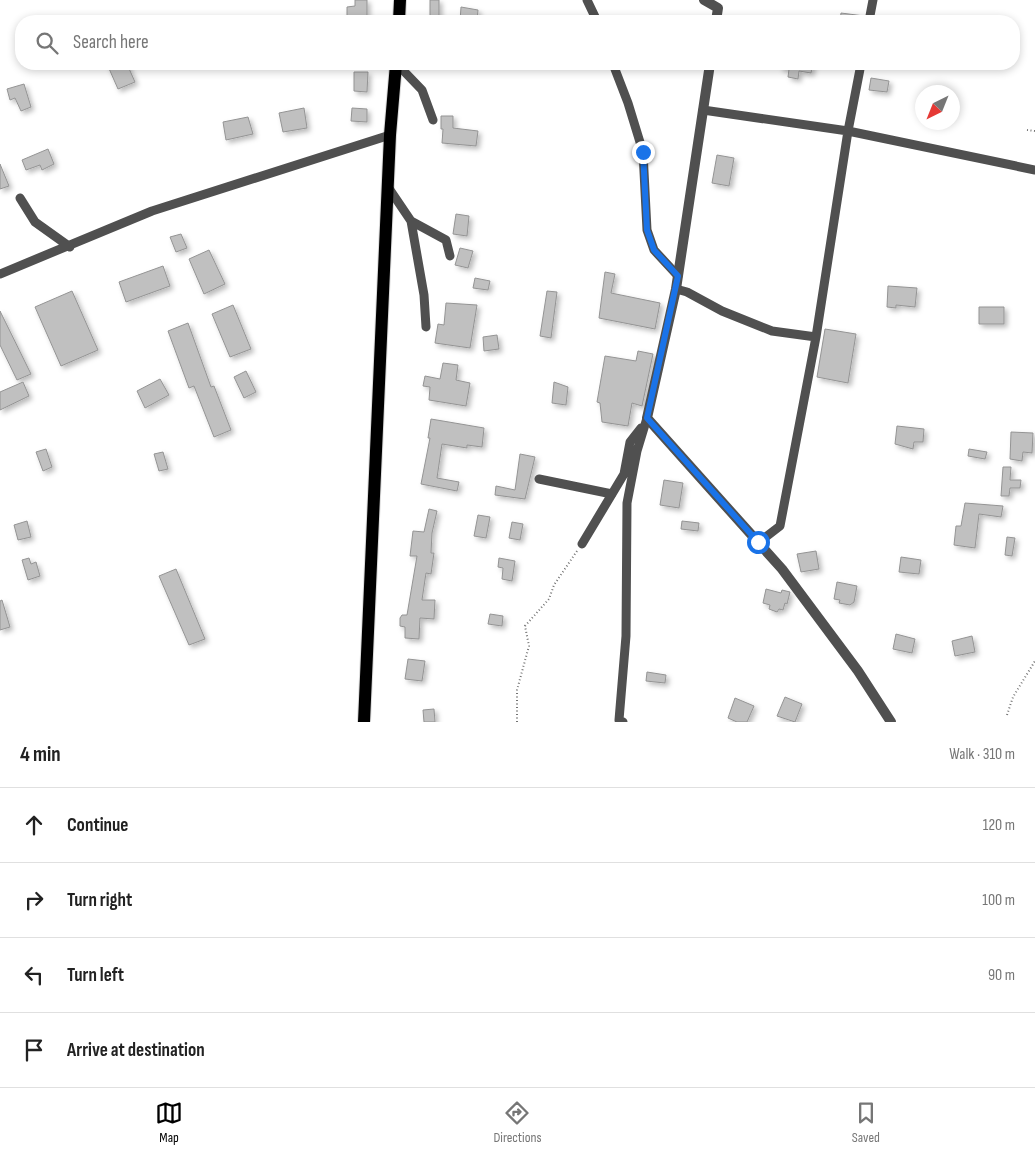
<!DOCTYPE html>
<meta charset="utf-8">
<style>
body{margin:0;font-family:"Sofia Sans Condensed",sans-serif;background:#f2f2f2;color:#222}
.compass{position:absolute;left:915px;top:85px;width:45px;height:45px;border-radius:50%;background:#fff;box-shadow:0 2px 8px #0003;rotate:223deg}
.stop{position:absolute;width:15px;height:15px;margin:-11px;border:4px solid #1a73e8;border-radius:50%;background:#fff}
.stop.end{background:#1a73e8;border-color:#fff;box-shadow:0 1px 5px #0008}
.list{margin:0;padding:0;list-style:none}
h2{display:flex;justify-content:space-between;align-items:center;height:65px;margin:0;padding:0 20px;font-size:21px}
h2 small{font-size:16px;font-weight:400;color:#767676}
.list li{display:grid;grid-template-columns:32px 1fr auto;gap:15px;align-items:center;box-sizing:border-box;height:75px;padding:0 20px;border-top:1px solid #e0e0e0}
.list b{display:block;font-size:19px;white-space:nowrap}
.list em{font-size:16px;font-style:normal;color:#767676}
.icon{flex:none;width:28px;height:28px;fill:none;stroke:currentColor;stroke-width:2;stroke-linecap:round;stroke-linejoin:round}
.map{position:relative;flex:none;width:1035px;height:722px;overflow:hidden}
.search{position:absolute;background:#fff;box-shadow:0 2px 8px #0003;left:15px;right:15px;top:15px;height:55px;display:flex;align-items:center;gap:12px;box-sizing:border-box;padding:0 18px;border-radius:20px;color:#767676;font-size:19px}
.sheet{height:365px;background:#fff}
nav{display:flex;justify-content:space-around;align-items:center;box-sizing:border-box;height:70px;border-top:1px solid #e0e0e0;background:#fff;font-size:14px;color:#767676}
nav a{display:grid;justify-items:center;gap:2px}
nav .on{color:#000}
.map>svg:first-child{display:block}
</style>
<div class="map">
<svg width="1035" height="722" viewBox="0 0 1035 722">
<defs>
<filter id="shadow"><feDropShadow dx="3" dy="3" stdDeviation="2.5" flood-color="#0004"/></filter>
</defs>
<rect width="100%" height="100%" fill="#fff"/>
<path fill="#c0c0c0" stroke="#949494" filter="url(#shadow)" d="M355,0H367V21H347V7L355,6Z
M430,0H439V20H430Z
M461,7L478,10L477,21H460Z
M841,13L864,16L863,21H840Z
M107,64H127L135,82L118,89Z
M781,64H813L811,73L799,71L798,79L788,77L789,69L780,68Z
M354,72H368L367,92L354,91Z
M871,78L889,81L887,92L869,90Z
M24,84L31,107L21,111L15,98L10,100L7,89Z
M304,108L307,128L283,132L279,113Z
M352,108L367,109V122L351,121Z
M441,116H453V128L478,131L476,146L442,143L443,129H441Z
M248,117L253,134L226,140L223,122Z
M48,149L54,164L42,170L40,165L26,170L22,160Z
M717,155L734,158L729,186L712,183Z
M0,164L9,186L0,189Z
M456,214L469,216L467,236L453,234Z
M181,234L187,248L176,252L170,237Z
M460,248L473,251L468,268L455,265Z
M209,250L225,284L204,294L189,259Z
M163,266L170,286L126,302L119,282Z
M605,272L615,274L611,293L660,303L655,329L599,318Z
M475,278L490,281L488,290L473,288Z
M888,286L917,288L915,307L896,305V308L887,307Z
M72,291L98,350L61,366L35,307Z
M547,291L557,292L551,338L540,336Z
M446,303L477,305L470,348L435,343L438,324L444,325Z
M233,305L251,349L230,357L212,314Z
M979,307H1004V324H979Z
M0,311L31,374L17,380L0,345Z
M188,323L211,387L214,386L231,430L214,437L194,386L189,388L168,331Z
M825,329L856,334L848,383L817,377Z
M497,335L499,349L484,351L483,337Z
M638,351L653,354L642,406L632,403L628,426L602,422L600,403L597,402L605,356L636,361Z
M443,363L458,365L456,380L470,383L466,406L429,400L430,387L423,386L425,376L440,379Z
M246,371L256,392L244,398L234,377Z
M160,379L169,395L145,408L137,391Z
M23,382L29,396L0,410V392Z
M554,382L568,387L566,405L552,403Z
M431,419L484,428L482,447L467,445V448L442,444L437,478L459,482L457,491L421,484L430,438H428Z
M897,426L924,429L923,442H914L913,449L895,444Z
M1011,432L1033,433L1032,453L1023,452L1022,461L1010,459Z
M46,449L52,467L43,471L36,452Z
M969,449L987,452L985,459L968,456Z
M163,452L168,469L159,471L154,454Z
M520,454L535,457L525,499L495,495L496,486L515,490Z
M1003,467H1011L1010,480H1021L1020,488H1010L1009,496H1001Z
M664,480L683,483L679,508L660,505Z
M965,503L1003,506L1001,517L979,514L975,548L954,545L956,526H961Z
M429,509L437,511L432,533L431,553H434L431,574L426,573L422,600H435L434,619L420,618L419,639L405,638V627L400,626V618L402,615H407L417,556H410L413,531L424,532Z
M478,515L490,517L486,538L474,536Z
M27,521L31,537L18,540L14,525Z
M682,521L699,523L698,531L681,529Z
M512,522L523,524L520,540L509,538Z
M1007,537L1015,538L1012,556L1005,555Z
M816,551L819,569L801,572L797,554Z
M901,557L921,560L919,574L899,572Z
M29,558L31,564L36,562L40,576L28,580L22,560Z
M499,558L515,561L512,581L502,579L503,568L498,567Z
M176,569L205,639L189,645L159,576Z
M837,582L857,586L854,602L850,605L839,603L840,600L834,599Z
M766,589L781,593L782,590L790,592L787,604L785,603L783,610L779,609L777,612L769,609L770,605L763,603Z
M2,600L10,627L0,630V601Z
M490,614L503,616L502,626L488,624Z
M896,634L915,639L912,653L893,649Z
M972,636L975,652L955,656L952,641Z
M408,659L425,661L422,681L405,679Z
M647,672L666,675L665,683L646,681Z
M785,697L802,704L795,722L777,716Z
M735,698L754,706L747,722H737L728,718Z
M434,709L435,722H424L423,710Z"/>
<g fill="none" stroke-linecap="round" stroke-linejoin="round">
<g stroke="#dbdbdb" stroke-width="14">
<path id="primary" d="M399,21L400,0
M364,722L390,135L396,64"/>
</g>
<path stroke="#727272" stroke-width="2" stroke-dasharray="1 2.5" stroke-linecap="butt" d="M1027,130L1035,131
M1007,715L1013,697L1035,661
M517,722V690L529,646L525,626L549,599L554,585L577,551"/>
<path stroke="#505050" stroke-width="9" d="M587,0L597,21
M869,21L873,0
M397,64L422,90L433,120
M613,64L628,103L643,152L647,230L654,250L678,276
M703,110L848,131L1035,170
M388,187L411,221L424,295L426,327
M20,198L35,222L70,247
M411,221L446,240L450,256
M0,274L152,211L390,135
M676,289L687,292L722,311L772,331L816,337
M539,479L612,494
M758,543L780,526L816,337L848,131L861,64
M582,544L624,474L630,442L641,428
M623,722L619,720L626,636L627,503L637,451L647,418"/>
<path stroke="#505050" stroke-width="10" d="M704,0L718,8L716,21
M710,64L676,289L647,418L782,569L858,671L891,722"/>
<use href="#primary" stroke="#000" stroke-width="12"/>
</g>
<g fill="none" stroke-linecap="round" stroke-linejoin="round">
<path stroke="#1a73e8" stroke-width="6" d="M643,152L647,230L654,250L678,276L647,418L758,542"/>
</g>
</svg>
<svg class="compass" viewBox="-18 -18 36 36"><path d="M0-13l5 13h-10z" fill="#e53935"/><path d="M0 13l5-13h-10z" fill="#767676"/></svg>
<div class="stop" style="left:758px;top:542px"></div>
<div class="stop end" style="left:643px;top:152px"></div>
<div class="search"><svg class="icon" aria-label="search" viewBox="0 0 24 24"><circle cx="10" cy="10" r="6"/><path d="M15 15l6 6"/></svg>Search here</div>
</div>
<section class="sheet">
<h2>4 min<small>Walk · 310 m</small></h2>
<ul class="list">
<li><svg class="icon" aria-label="ahead" viewBox="0 0 24 24"><path d="M12 20V5M6 11l6-6 6 6"/></svg><div><b>Continue</b></div><em>120 m</em></li>
<li><svg class="icon" aria-label="right" viewBox="0 0 24 24"><path d="M7 20v-9h11M14 6l5 5-5 5"/></svg><div><b>Turn right</b></div><em>100 m</em></li>
<li><svg class="icon" aria-label="left" viewBox="0 0 24 24"><path d="M17 20v-9H6M10 6l-5 5 5 5"/></svg><div><b>Turn left</b></div><em>90 m</em></li>
<li><svg class="icon" aria-label="arrive" viewBox="0 0 24 24"><path d="M6 21V4h12l-3 4 3 4H6"/></svg><div><b>Arrive at destination</b></div></li>
</ul>
</section>
<nav>
<a class="on"><svg class="icon" aria-label="map" viewBox="0 0 24 24"><path d="M3 6l6-2 6 2 6-2v14l-6 2-6-2-6 2zM9 4v14M15 6v14"/></svg>Map</a>
<a><svg class="icon" aria-label="directions" viewBox="0 0 24 24"><path d="M12 3l9 9-9 9-9-9zM9 14v-3h6M13 9l2 2-2 2"/></svg>Directions</a>
<a><svg class="icon" aria-label="saved" viewBox="0 0 24 24"><path d="M7 4h10v16l-5-4-5 4z"/></svg>Saved</a>
</nav>
